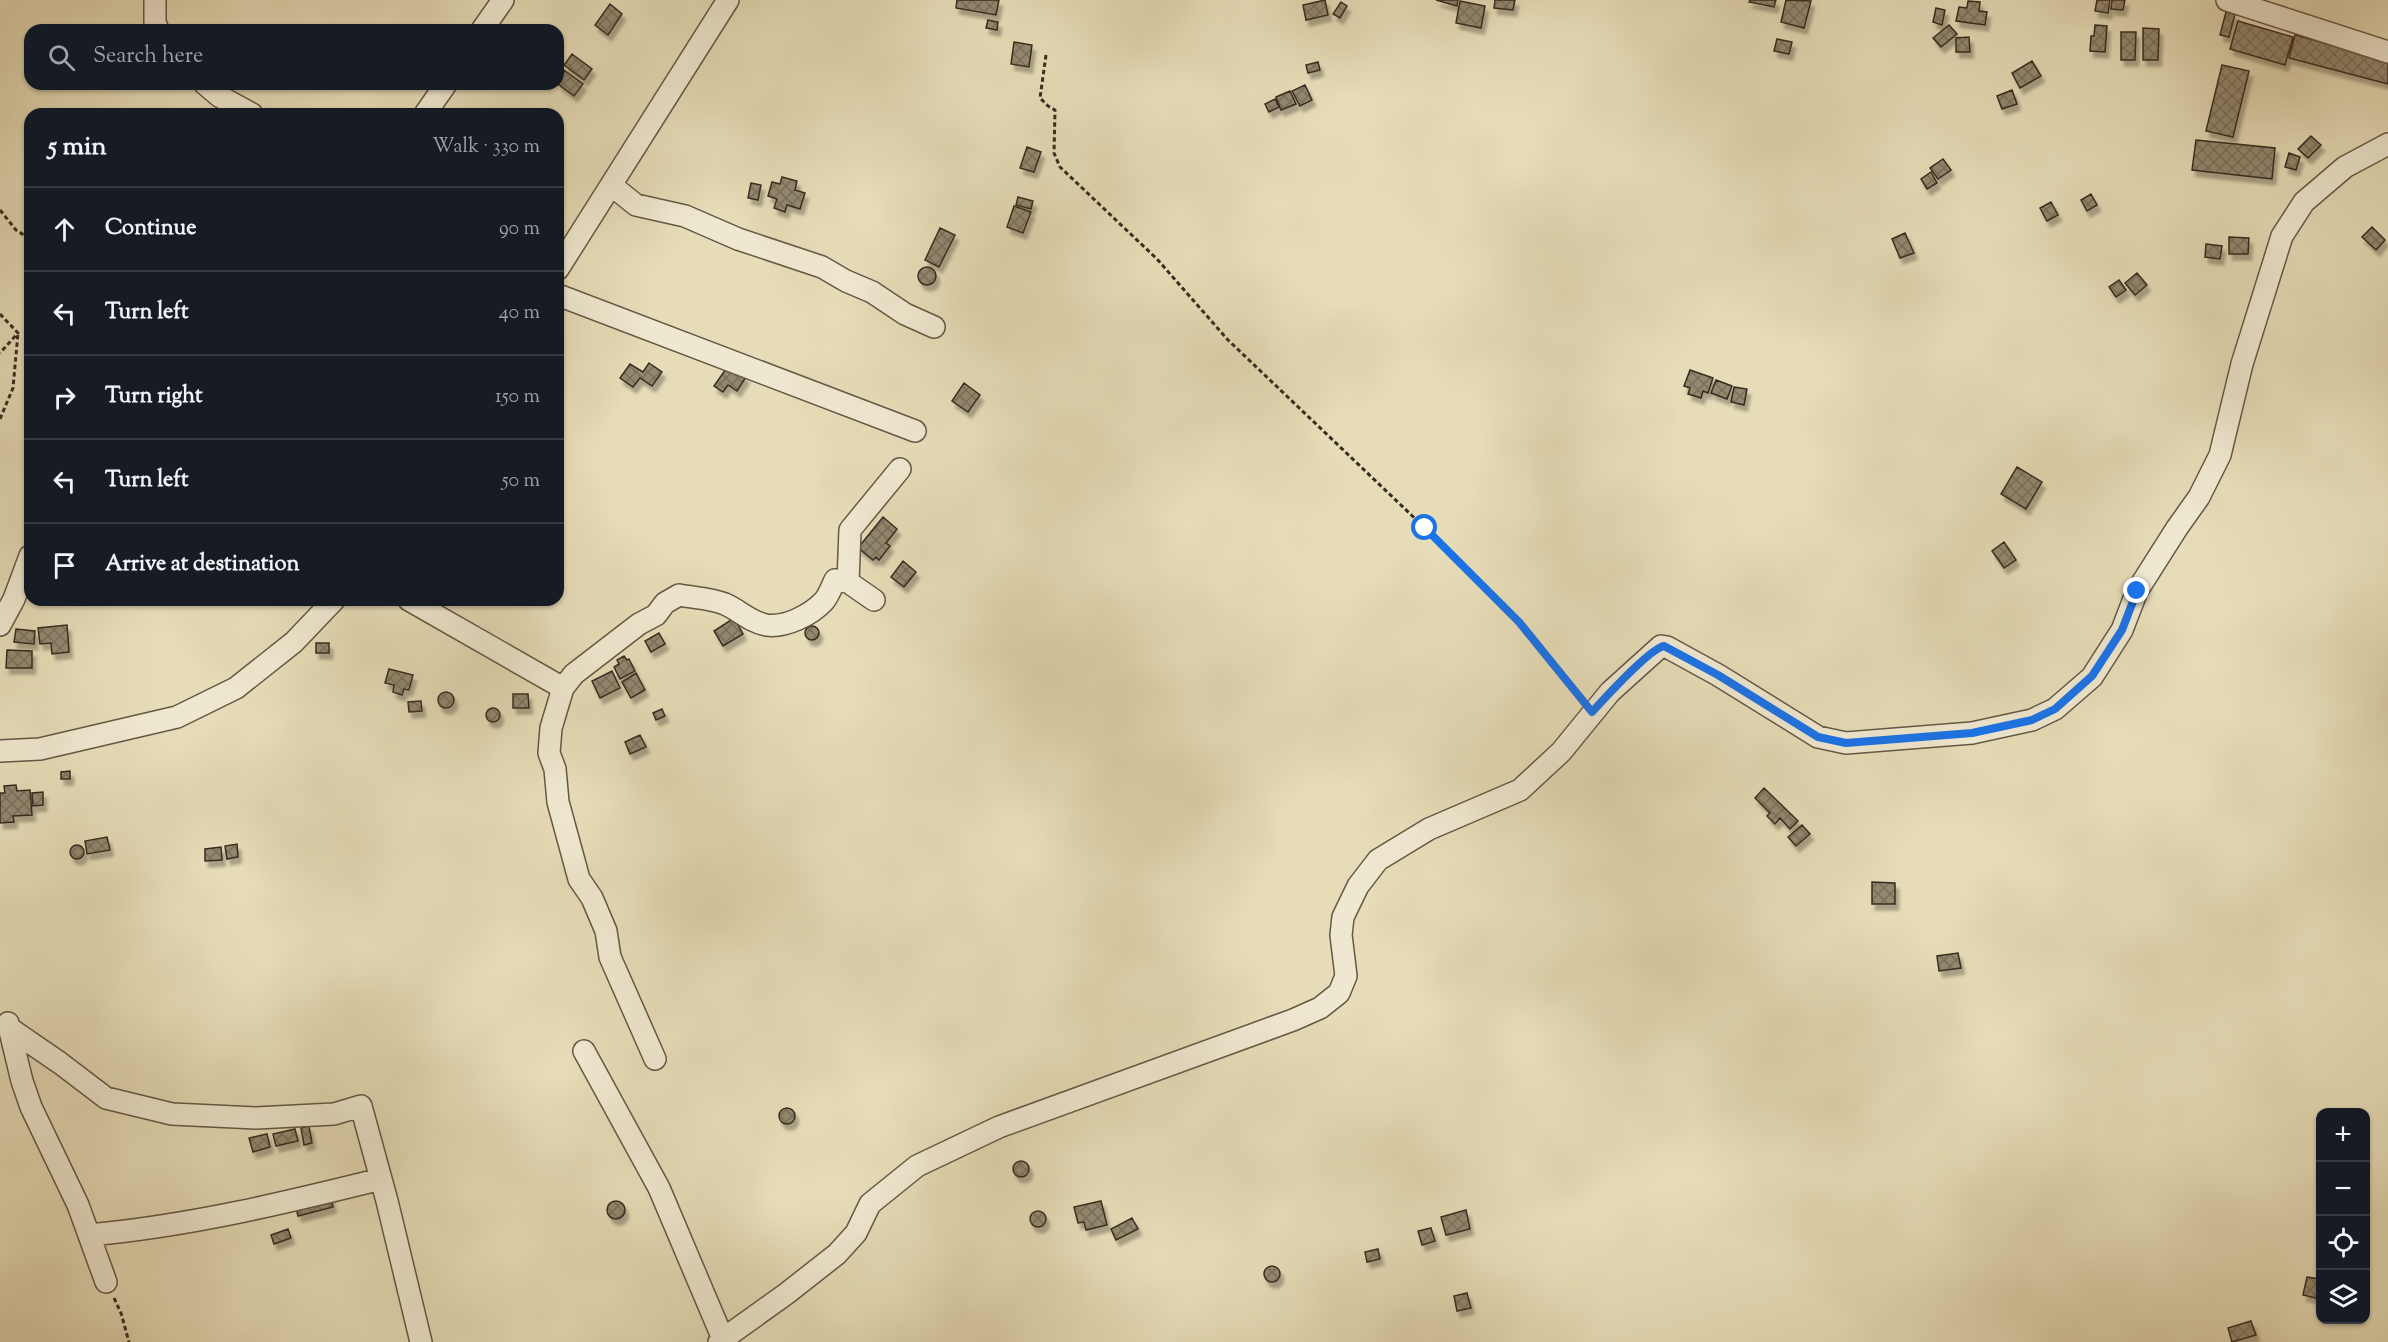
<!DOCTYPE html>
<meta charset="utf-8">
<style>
body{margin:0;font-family:"Sorts Mill Goudy",serif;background:#242831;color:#f1f3f6}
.controls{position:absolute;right:18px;bottom:18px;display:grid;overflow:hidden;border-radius:12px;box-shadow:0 2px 4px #0004}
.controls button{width:54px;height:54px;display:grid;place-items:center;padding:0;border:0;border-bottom:2px solid #363941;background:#171b24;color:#f1f3f6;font:30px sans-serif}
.stop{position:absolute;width:18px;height:18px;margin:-14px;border:4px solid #1a73e8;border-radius:50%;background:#fff}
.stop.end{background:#1a73e8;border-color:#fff;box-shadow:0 2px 6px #0008}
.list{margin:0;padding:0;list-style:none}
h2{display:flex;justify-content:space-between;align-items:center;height:78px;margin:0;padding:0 24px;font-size:26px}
h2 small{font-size:20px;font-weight:400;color:#9ea1a6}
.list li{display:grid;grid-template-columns:39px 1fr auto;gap:18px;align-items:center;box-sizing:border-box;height:84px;padding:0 24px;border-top:2px solid #363941}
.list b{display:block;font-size:22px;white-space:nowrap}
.list em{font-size:20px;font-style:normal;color:#9ea1a6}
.icon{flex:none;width:33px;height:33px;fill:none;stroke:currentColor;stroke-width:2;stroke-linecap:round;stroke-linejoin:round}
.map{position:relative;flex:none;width:2388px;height:1342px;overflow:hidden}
.search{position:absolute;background:#171b24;box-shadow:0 2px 4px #0004;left:24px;top:24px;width:540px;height:66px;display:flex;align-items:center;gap:15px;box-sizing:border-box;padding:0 21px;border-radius:18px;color:#9ea1a6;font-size:22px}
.panel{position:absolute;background:#171b24;box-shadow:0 2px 4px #0004;left:24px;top:108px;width:540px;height:498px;border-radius:18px}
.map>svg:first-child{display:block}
</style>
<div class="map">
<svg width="2388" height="1342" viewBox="0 0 2388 1342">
<defs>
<pattern id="building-cross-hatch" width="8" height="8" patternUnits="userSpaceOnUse" patternTransform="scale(1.5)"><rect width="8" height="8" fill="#92886f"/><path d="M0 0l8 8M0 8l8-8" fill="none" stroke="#786f5b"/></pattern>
<filter id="shadow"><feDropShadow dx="3.5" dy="6" stdDeviation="1.5" flood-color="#0004"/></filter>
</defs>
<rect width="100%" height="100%" fill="#e6dcb7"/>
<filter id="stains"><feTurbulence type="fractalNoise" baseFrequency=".00333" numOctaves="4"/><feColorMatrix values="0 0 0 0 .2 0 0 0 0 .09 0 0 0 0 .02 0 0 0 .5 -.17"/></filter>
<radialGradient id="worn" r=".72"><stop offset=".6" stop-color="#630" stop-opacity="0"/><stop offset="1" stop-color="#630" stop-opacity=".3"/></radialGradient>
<path fill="url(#building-cross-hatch)" stroke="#382c20" stroke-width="1.5" filter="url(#shadow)" d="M957,0H999L996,15L956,8Z
M1325,0L1328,15L1306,20L1303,5Z
M1436,0H1458L1457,6Z
M1495,0H1515L1513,10L1494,8Z
M1750,0H1776L1774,7L1749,2Z
M1786,0L1811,1L1804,28L1781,22Z
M2097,0H2110L2108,13L2095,11Z
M2112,0H2125L2123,10L2111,9Z
M1460,1L1485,6L1481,28L1456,23Z
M1968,1L1980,2L1979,11L1987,12L1985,25L1956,21L1959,7L1967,8Z
M1341,2L1347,6L1340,18L1333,14Z
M610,4L622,14L608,35L595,25Z
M1936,8L1945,10L1942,25L1933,22Z
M2226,12L2235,14L2229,37L2220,35Z
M988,20L998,22L997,30L986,28Z
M2238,21L2293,37L2285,65L2230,49Z
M1949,25L1957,34L1941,47L1933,38Z
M2095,25L2107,26L2105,52L2090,51L2091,36H2094Z
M2143,28L2159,29L2158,60H2143Z
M2121,32H2136L2135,60H2121Z
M2295,35L2388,60V84L2289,58Z
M1969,37L1970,52H1956V38Z
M1777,39L1792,42L1789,54L1774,51Z
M1014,42L1032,45L1029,67L1011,64Z
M572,54L592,69L584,80L564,65Z
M2032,61L2041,76L2020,88L2012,73Z
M1318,62L1320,70L1308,73L1306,65Z
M2222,65L2249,71L2233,137L2206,131Z
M564,70L583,84L574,96L558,84V79Z
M1305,85L1312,100L1300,106L1292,91Z
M2012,90L2017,104L2002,109L1997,96Z
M1290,91L1296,104L1281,110L1276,97Z
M1275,99L1279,107L1269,112L1265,104Z
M2311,136L2321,145L2308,158L2298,149Z
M2196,140L2275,148L2272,179L2192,170Z
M1027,147L1041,152L1034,172L1020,168Z
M2289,153L2300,157L2296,170L2285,167Z
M1943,159L1951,170L1938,179L1930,168Z
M1931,172L1937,183L1927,189L1921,179Z
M782,177L797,181L795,190L805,193L800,209L787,205L785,212L774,208L777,199L768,196L772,182L780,184Z
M751,183L761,185L758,200L748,198Z
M2091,194L2097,205L2087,211L2081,200Z
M1018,197L1033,201L1031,209L1016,205Z
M2051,202L2058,215L2047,221L2040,208Z
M1014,206L1031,212L1023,233L1007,227Z
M2372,227L2385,240L2376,250L2362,237Z
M940,228L955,235L939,267L925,260Z
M1905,233L1914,253L1900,258L1892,239Z
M2229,237L2249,238L2248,254H2229Z
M2206,244L2222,246L2220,259L2205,257Z
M918 276a9 9 0 1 1 18 0a9 9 0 1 1-18 0Z
M2137,273L2147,285L2135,295L2125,283Z
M2119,280L2126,290L2116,297L2109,287Z
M649,363L662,372L652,386L640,378L633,387L620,378L630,364L643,372Z
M728,366L746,377L737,391L728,385L723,392L714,386Z
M1690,370L1713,378L1708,393L1703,391L1701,398L1688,394L1690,388L1684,386Z
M1716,380L1732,386L1727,399L1711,393Z
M964,383L980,395L968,412L952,401Z
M1734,387L1747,389L1744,405L1731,402Z
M2017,467L2042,482L2026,509L2001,494Z
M883,517L897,529L886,543L890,546L879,560L876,557L873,560L858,548Z
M2004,542L2016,560L2004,568L1992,551Z
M903,561L916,572L904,587L891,577Z
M734,618L743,634L723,646L714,631Z
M67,625L69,652L52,654L51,643L40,644L38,628Z
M805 633a7 7 0 1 1 14 0a7 7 0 1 1-14 0Z
M16,629L35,631L34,644L14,642Z
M659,633L665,644L651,652L645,641Z
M316,643H329V653H316Z
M7,650L32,651V668H6Z
M624,656L627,660L629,659L635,671L620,679L614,667L619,664L617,660Z
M389,669L413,675L409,690L404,689L402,695L393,692L394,685L385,683Z
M612,671L620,688L600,698L592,681Z
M636,673L645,690L631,698L622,682Z
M438 700a8 8 0 1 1 16 0a8 8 0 1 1-16 0Z
M513,694H528L529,708H513Z
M421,701L422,711L409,712L408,702Z
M486 715a7 7 0 1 1 14 0a7 7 0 1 1-14 0Z
M662,709L665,716L656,720L653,713Z
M640,735L646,747L630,754L625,742Z
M70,771V779H61V772Z
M16,785L17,791L30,790L32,815L13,816L14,822L0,823V793H5L4,786Z
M1764,788L1798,821L1790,829L1780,818L1775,824L1767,816L1770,813L1755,798Z
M43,792V805L33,806L32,793Z
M1802,825L1810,834L1796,846L1788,837Z
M107,837L110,850L87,854L85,841Z
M237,844L238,857L227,859L225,846Z
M70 852a7 7 0 1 1 14 0a7 7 0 1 1-14 0Z
M221,847L222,860L205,861V849Z
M1872,882L1895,883V904H1872Z
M1958,953L1961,968L1939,971L1937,956Z
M779 1116a8 8 0 1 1 16 0a8 8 0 1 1-16 0Z
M309,1126L312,1143L304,1145L301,1128Z
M295,1129L298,1141L276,1146L273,1134Z
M267,1134L270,1147L253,1152L249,1138Z
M1013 1169a8 8 0 1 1 16 0a8 8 0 1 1-16 0Z
M330,1195L333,1207L298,1216L295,1203Z
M1101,1201L1107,1225L1086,1230L1084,1222L1078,1223L1074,1207Z
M607 1210a9 9 0 1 1 18 0a9 9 0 1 1-18 0Z
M1466,1210L1470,1229L1446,1235L1441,1217Z
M1030 1219a8 8 0 1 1 16 0a8 8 0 1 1-16 0Z
M1132,1218L1138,1229L1116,1240L1111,1229Z
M1431,1228L1435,1241L1422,1245L1418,1231Z
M288,1229L291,1238L274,1244L271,1235Z
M1378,1249L1380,1259L1367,1262L1365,1252Z
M1264 1274a8 8 0 1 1 16 0a8 8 0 1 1-16 0Z
M2307,1277L2320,1279V1299L2303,1295Z
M1467,1293L1471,1308L1457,1311L1454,1296Z
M2251,1321L2256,1335L2232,1342L2228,1328Z"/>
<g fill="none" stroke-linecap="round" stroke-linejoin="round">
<g stroke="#645846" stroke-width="24">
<path id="minor" d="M155,0V22L158,30
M2227,0L2388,52
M482,30L503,0
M205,84L219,96L252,114
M425,114L446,84
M611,185L636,205L685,216L738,239L822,267L846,281L872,292L905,314L934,327
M558,269L728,0
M558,295L915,431
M848,582L850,530L900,469
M409,600L563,688
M0,625L14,599L30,556
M0,751L40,749L177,717L236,688L294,642L334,600
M8,1023L22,1081L31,1107L78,1205L106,1282
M9,1028L60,1063L106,1098L172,1114L256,1118L334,1114L361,1106L387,1201L421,1342
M584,1051L659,1188L723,1339
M655,1059L610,957L606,931L592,898L579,879L558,802L555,769L549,753L551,728L563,688L574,674L639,624L656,615L665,603L679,595C694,598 710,598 725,604C739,610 750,622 766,625C785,628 811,615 824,601C829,595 832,586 835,580L848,582L874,600
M89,1235C189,1226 284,1203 381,1179
M719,1342L786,1294L837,1254L856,1233L870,1204L917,1166L999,1127L1293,1020L1320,1008L1339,993L1346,976L1341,935L1343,917L1358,886L1378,860L1429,829L1520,790L1561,752L1610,692L1661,646L1667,647L1718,675L1818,737L1846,743L1972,733L2032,720L2055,709L2092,677L2122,630L2137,591L2177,528L2199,497L2220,455L2242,364L2282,236L2304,202L2345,167L2388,144"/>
</g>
<path stroke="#382c20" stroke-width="3" stroke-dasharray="4.5 3" stroke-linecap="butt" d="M1046,55L1040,98L1048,106L1055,110L1054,153L1060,167L1157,259L1228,340L1425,528L1519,622L1581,699
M0,210L16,230L30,239
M0,314L18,333L0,353
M0,419L13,388L18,333
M114,1298L121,1313L129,1342"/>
<use href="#minor" stroke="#efe8d0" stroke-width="21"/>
</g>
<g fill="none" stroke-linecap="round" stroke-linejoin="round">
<path stroke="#1a73e8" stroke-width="8" d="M1425,528L1519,622L1592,712C1604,699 1649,649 1664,646L1718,675L1818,737L1846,743L1972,733L2032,720L2055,709L2092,676L2122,630L2137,591"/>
</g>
<rect width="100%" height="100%" filter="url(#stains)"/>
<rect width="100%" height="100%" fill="url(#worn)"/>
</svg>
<div class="controls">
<button>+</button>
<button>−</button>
<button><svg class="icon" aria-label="locate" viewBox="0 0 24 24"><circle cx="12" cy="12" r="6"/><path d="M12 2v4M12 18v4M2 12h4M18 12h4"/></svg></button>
<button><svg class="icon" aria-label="layers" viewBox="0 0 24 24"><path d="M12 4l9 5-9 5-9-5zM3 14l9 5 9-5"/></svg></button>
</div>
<div class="stop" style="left:1425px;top:528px"></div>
<div class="stop end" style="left:2137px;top:591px"></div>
<div class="search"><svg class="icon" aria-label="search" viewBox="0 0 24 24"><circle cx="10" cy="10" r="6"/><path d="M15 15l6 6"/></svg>Search here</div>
<section class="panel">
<h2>5 min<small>Walk · 330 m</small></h2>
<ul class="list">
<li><svg class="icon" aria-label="ahead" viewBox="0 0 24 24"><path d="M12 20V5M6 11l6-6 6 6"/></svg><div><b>Continue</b></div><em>90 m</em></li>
<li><svg class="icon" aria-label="left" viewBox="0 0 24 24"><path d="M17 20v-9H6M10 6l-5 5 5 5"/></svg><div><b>Turn left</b></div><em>40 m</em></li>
<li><svg class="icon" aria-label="right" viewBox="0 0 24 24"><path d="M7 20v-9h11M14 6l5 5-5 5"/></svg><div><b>Turn right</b></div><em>150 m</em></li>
<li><svg class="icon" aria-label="left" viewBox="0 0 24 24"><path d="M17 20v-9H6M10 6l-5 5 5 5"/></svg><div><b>Turn left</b></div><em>50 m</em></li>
<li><svg class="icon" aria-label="arrive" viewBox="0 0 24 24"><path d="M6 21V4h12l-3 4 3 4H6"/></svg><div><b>Arrive at destination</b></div></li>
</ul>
</section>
</div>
